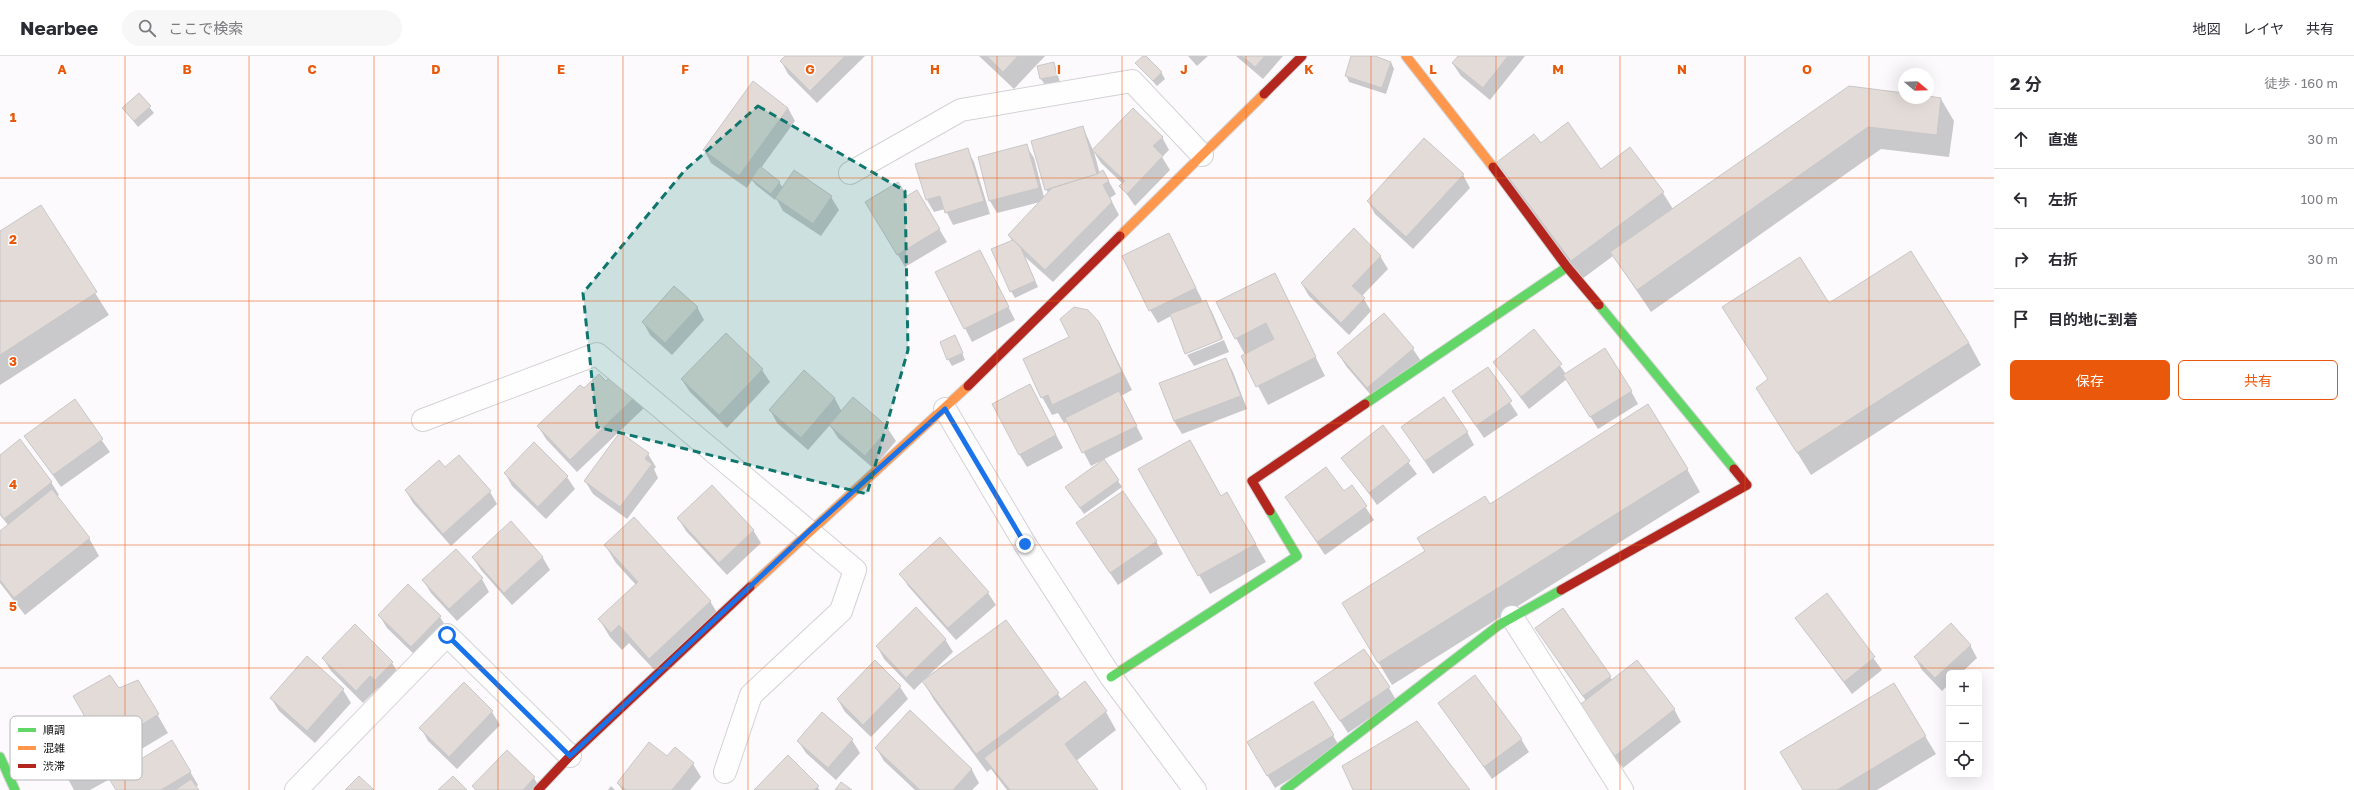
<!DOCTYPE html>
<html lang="ja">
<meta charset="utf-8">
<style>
body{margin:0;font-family:"Golos Text","Noto Sans JP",sans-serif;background:#f7f7f7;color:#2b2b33}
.controls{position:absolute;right:12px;bottom:12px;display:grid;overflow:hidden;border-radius:6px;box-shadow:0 4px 16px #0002}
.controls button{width:36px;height:36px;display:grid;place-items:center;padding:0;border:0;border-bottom:1px solid #e1e1e2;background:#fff;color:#2b2b33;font:20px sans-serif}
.compass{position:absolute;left:1898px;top:12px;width:36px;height:36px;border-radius:50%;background:#fff;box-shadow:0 4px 16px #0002;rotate:109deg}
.stop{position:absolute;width:12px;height:12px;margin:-9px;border:3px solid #1a73e8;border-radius:50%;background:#fff}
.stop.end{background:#1a73e8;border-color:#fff;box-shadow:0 1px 4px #0008}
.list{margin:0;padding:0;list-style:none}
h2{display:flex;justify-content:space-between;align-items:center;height:52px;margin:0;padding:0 16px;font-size:17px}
h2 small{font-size:13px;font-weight:400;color:#7c7c81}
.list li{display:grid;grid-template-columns:26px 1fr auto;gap:12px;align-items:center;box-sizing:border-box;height:60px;padding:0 16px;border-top:1px solid #e1e1e2}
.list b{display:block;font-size:15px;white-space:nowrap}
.list em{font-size:13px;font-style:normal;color:#7c7c81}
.actions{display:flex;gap:8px;padding:12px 16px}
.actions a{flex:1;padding:9px 0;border:1px solid #ea580c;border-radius:6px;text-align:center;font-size:14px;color:#ea580c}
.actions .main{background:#ea580c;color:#fff}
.icon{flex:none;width:22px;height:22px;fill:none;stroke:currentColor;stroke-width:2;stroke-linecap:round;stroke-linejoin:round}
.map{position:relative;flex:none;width:1994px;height:734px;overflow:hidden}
header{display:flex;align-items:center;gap:24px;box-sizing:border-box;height:56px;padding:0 20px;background:#fff;border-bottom:1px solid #e1e1e2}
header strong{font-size:19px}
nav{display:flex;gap:22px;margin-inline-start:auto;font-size:14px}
.search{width:280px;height:36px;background:#f7f7f7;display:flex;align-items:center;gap:10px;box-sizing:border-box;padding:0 14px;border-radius:22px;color:#7c7c81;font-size:15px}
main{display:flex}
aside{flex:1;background:#fff}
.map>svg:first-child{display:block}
</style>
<header>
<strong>Nearbee</strong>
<div class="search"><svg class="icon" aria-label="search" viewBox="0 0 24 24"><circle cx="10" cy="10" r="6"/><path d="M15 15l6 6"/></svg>ここで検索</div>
<nav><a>地図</a><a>レイヤ</a><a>共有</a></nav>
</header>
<main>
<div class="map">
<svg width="1994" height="734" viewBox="0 0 1994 734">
<rect width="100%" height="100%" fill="#fcfafd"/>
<path fill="#0003" d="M786,0H865L817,47L788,18L781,5Z
M979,0H1045L1014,33Z
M1188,0H1208L1197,10Z
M1236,0H1283L1263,23Z
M1352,0H1372L1391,6L1394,13L1386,38L1349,26L1346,19Z
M1460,0H1525L1490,44L1461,20L1453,8Z
M1054,7L1060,26L1045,29L1041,23Z
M1137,7L1161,16L1165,23L1157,30Z
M139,38L154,57L138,71L123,52Z
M1904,38V42L1941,43L1954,65L1949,101L1881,93L1651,256L1613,200L1582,223L1509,124L1541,88L1601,114L1663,137L1673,153Z
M788,52L795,65L761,112L779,126L783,132L831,141L839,154L821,180L783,155L776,142L775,144L756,129L752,124L747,132L711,107L704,94Z
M1083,71L1093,94L1162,81L1169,94L1162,101L1170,114L1135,150L1121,130L1123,128L1101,107L1094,96L1100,118L1103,115L1116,138L1110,142L1119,159L1053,226L1024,200L1038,231L1015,242L1011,235L1012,185L1009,179L1040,146L997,157L990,145L1026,89L1034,102L1044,141L1048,137L1046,133Z
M967,93L974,106L990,158L953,169L945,153L934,156L927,144Z
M1463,119L1470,132L1413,193L1375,158L1368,145Z
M917,136L947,186L905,211L867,146L906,142Z
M40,150L109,259L0,329V176Z
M1176,191L1203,246L1206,245L1213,258L1223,282L1186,298L1171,260L1158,267L1150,254Z
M980,195L1015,264L972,286L937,217Z
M1380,200L1388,213L1362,240L1371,255L1349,279L1309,240L1302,228Z
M1283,236L1325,320L1268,349L1242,300L1245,299L1236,282Z
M1828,249L1969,287L1981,309L1811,419L1757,332L1769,324Z
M697,251L704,264L672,299L650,279L643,266Z
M1099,267L1132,334L1121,340L1143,383L1091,410L1067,365L1064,367L1058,357L1052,359L1042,341Z
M1534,274L1566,318L1631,335L1638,348L1598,373L1567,323L1529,353L1494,306Z
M1224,284L1229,296L1194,310L1187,299Z
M958,287L965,304L952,310L948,303Z
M1413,293L1421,305L1375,344L1346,310L1338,297Z
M1226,303L1233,316L1247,353L1182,378L1174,365L1160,328Z
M1487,312L1518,359L1484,382L1461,348Z
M762,314L770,326L727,372L690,336L682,324Z
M804,315L835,343L842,356L888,373L896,385L873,412L838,382L830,369L808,394L777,367L770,354Z
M606,326L636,339L644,352L577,416L546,383L538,370L584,334Z
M1030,329L1063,392L1027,411L1019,398Z
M74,345L110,396L61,431L26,380Z
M1382,371L1417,418L1377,449L1343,402Z
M1402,371L1467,376L1474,389L1433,418Z
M648,398L656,411L654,413L658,422L627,463L593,438L585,425Z
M0,400L51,426L59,439L56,441L89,482L99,500L25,559L0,527V476L8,469L0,459Z
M1104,404L1122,431L1084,458L1066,432Z
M445,412L490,436L497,448L451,490L413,447L406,435Z
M1687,413L1700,436L1392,629L1343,548L1426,496L1490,449Z
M1139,414L1221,441L1227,438L1266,506L1210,538Z
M505,417L567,421L575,433L546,463L512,430Z
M1352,431L1374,464L1325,499L1286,441L1343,437Z
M678,462L753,474L761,487L727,519L686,475Z
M511,467L543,502L550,514L512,549L481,514L473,502Z
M1085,480L1156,485L1163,498L1118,529Z
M940,482L988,537L996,549L956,584L908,530L901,518Z
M605,489L710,545L721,563L660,620L629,587L622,594L610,581L599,563L636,529L616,507Z
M456,494L482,523L489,536L457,565L431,537L423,524Z
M408,530L440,561L448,574L419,603L387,572L379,559Z
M1827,539L1882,614L1852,638L1796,562Z
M1563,554L1613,625L1674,653L1681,666L1623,712L1586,664V645L1536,572Z
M1006,565L1062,644L1106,656L1116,674L1076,705L1097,734H1007L991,713L987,716L934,644L923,625L914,634L884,603L877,590L945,583L953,596L926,622Z
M1970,589L1977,602L1961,617H1949V628L1942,635L1922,614L1915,601Z
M307,602L343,634L351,647L315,687L279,655L271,642Z
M323,602L392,607L400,620L383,636L378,632L363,647L331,615Z
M875,606L900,631L908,643L871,681L845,656L838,644Z
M138,625L168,677L115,709V711L122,716L172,685L198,729L195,731L197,734H117L110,723L90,734H74L49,688L89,667L119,633Z
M1316,627L1389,632L1396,644L1348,677Z
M464,628L492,656L500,669L457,713L428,685L421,672Z
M1313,646L1341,693L1275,732L1255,699Z
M1439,647L1521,683L1529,696L1492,723Z
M910,656L972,714L979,727L972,734H915L884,705L876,692Z
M822,657L852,684L860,697L836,724L806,697L798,685Z
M1925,680L1936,698L1877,734H1803Z
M675,693L693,708L701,721L690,734H622L618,727L667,702Z
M788,700L820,734H755V733Z
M534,722L541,734H475L473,730Z
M611,730L615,734H608Z"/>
<path fill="#e2dbd8" stroke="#c9c7c8" d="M785,0H845L810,35L780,5Z
M987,0H1018L1003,16Z
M1143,0H1146L1162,16L1153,25L1135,7Z
M1242,0H1265L1255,11Z
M1351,0H1375L1391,6L1382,32L1345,20Z
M1458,0H1508L1483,32L1452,7Z
M1054,6L1057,20L1040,23L1037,10Z
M753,25L788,52L739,120L703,94Z
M1849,30L1904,37V42H1928V40L1941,42L1937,79L1868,71L1637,234L1610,196Z
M139,37L151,50L134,65L122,52Z
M1133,52L1163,81L1153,90L1163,100L1127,138L1119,130L1125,125L1092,94Z
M1568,66L1601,113L1630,91L1664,136L1571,205L1497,106L1534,78L1541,87Z
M1083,70L1097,118L1045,134L1031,85Z
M1424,82L1464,118L1406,181L1367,145Z
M1027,88L1039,132L989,145L978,101Z
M968,92L984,145L945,157L940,140L926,144L915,108Z
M760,110L780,126L771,138L751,123Z
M794,114L832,140L813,168L775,142Z
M1103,114L1109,125L1103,129L1112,146L1045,214L1008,179L1052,132L1097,118Z
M898,126L907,140L917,134L940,173L897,199L865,146Z
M41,149L97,236L0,299V175Z
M1354,172L1381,200L1352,230L1365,242L1341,267L1301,227Z
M1169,177L1196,232L1149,255L1122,200Z
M1013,184L1021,192L1035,225L1010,236L991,193Z
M980,194L1009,251L964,273L935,216Z
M1911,195L1969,287L1797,397L1756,332L1768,323L1722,251L1800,201L1829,247Z
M1275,217L1316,301L1256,331L1241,300L1274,283L1266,267L1235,283L1216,246Z
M674,230L698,251L665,287L642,266Z
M1206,244L1222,283L1185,298L1170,258Z
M1074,251L1088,254L1099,266L1122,316L1052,349L1048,339L1041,342L1023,303L1069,281L1060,263Z
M1384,257L1414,292L1367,332L1337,297Z
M1534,273L1562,308L1521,341L1493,306Z
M726,277L763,313L719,359L681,323Z
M955,279L963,297L947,304L940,286Z
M1605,292L1632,335L1590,361L1563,319Z
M1226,302L1241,340L1174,365L1159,327Z
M1488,311L1512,345L1476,370L1452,335Z
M804,314L835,342L801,382L769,354Z
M616,316L637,339L570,404L537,370L580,329L584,332L599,318L606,325Z
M1030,328L1056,379L1019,399L992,348Z
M1119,335L1137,370L1082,397L1065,362Z
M853,341L889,372L865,400L829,369Z
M1444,341L1468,376L1425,405L1401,371Z
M75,343L103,383L53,419L24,380Z
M1648,348L1688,413L1378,607L1342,547L1425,495L1417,482L1485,440L1490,448Z
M1383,369L1410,405L1369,437L1341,402Z
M620,376L649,397L645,403L652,408L620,451L584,425Z
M20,383L52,426L4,463L0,457V399Z
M1190,384L1221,440L1227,436L1256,488L1198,520L1138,413Z
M534,386L568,420L538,451L504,417Z
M459,399L491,435L443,478L405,434L439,404L445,411Z
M1104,403L1119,424L1080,452L1065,431Z
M1326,411L1344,435L1352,429L1367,450L1317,486L1285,441Z
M712,429L754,474L719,507L677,462Z
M52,433L90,482L14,542L0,524V475Z
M1123,435L1157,485L1110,517L1076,467Z
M634,461L711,545L649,603L619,569L611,577L598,563L638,526L604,489Z
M511,465L543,501L504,537L472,501Z
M940,481L989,536L948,572L899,518Z
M456,493L483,522L449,553L422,524Z
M408,528L441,560L411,591L378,559Z
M1827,537L1875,601L1844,626L1795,562Z
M916,551L946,583L906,622L876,590Z
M1563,552L1611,620L1583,640L1535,572Z
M1006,564L1059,637L976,698L922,625Z
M1951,567L1971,589L1935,622L1914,601Z
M355,568L393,606L375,624L370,620L356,635L322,602Z
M1364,593L1390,631L1340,665L1314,627Z
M307,600L344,633L307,675L270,642Z
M875,604L901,630L863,669L837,643Z
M1637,604L1675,653L1615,700L1577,651Z
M110,619L119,632L138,624L159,658L105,691L109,700L66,723L48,687L88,666L73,640Z
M1475,619L1522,683L1484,711L1438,647Z
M1085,625L1107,655L1065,688L1098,734H1010L984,702Z
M464,626L493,655L449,701L419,672Z
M1894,627L1926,680L1837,734H1803L1780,696Z
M1313,645L1334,679L1267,720L1247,686Z
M910,654L972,713L953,734H920L875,692Z
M822,656L853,683L828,712L797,685Z
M1417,665L1470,734H1353L1342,710Z
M172,684L191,716L161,734H116L105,716L119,708L123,714Z
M649,686L667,700L675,691L694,707L672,734H626L617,727Z
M507,694L535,721L523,734H476L472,730Z
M788,699L819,730L814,734H754Z
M359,720L374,734H345Z
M453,720L467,734H438Z
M191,723L199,734H175Z
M841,726L852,734H835Z"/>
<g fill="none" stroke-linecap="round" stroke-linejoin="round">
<g stroke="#d3d2d4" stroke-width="24">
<path id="street" d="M850,117L961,54L1132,25L1202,99
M945,353L1025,488L1111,621L1195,734
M423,364L597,298L855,514L841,555L751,639L725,716
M1512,561L1622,734
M296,734L447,579L570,700"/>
</g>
<g stroke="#d3d2d4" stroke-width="11">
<path id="fast" d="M1599,249L1734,413
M1365,348L1567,211
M1111,621L1297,500L1270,455
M0,701L15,734
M1285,734L1499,569L1561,534"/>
</g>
<g stroke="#d3d2d4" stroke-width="11">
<path id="slow" d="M1406,0L1493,111
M1120,180L1264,38
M750,531L968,330"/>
</g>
<g stroke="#d3d2d4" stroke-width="11">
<path id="jam" d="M1264,38L1302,0
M1493,111L1567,211L1599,249
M968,330L1120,180
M1270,455L1252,425L1365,348
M1561,534L1747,429L1734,413
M538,734L570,700L750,531"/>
</g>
<use href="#street" stroke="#fffeff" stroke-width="22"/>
<use href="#fast" stroke="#63d668" stroke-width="9"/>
<use href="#slow" stroke="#ff974d" stroke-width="9"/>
<use href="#jam" stroke="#b3261e" stroke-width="9"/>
</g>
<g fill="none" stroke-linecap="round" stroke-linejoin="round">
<path stroke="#1a73e8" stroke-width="5" d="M447,579L570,700L809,475L945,353L1025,488"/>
</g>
<path fill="#0f766e" fill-opacity="0.2" stroke="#0f766e" stroke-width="3" stroke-dasharray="8 5" stroke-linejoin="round" d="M758,50L905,135L908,294L867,438L597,371L583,237L685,114Z"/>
<path fill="none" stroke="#e8590c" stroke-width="1" stroke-opacity="0.55" d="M125,0V734M249,0V734M374,0V734M498,0V734M623,0V734M748,0V734M872,0V734M997,0V734M1122,0V734M1246,0V734M1371,0V734M1496,0V734M1620,0V734M1745,0V734M1869,0V734M0,122H1994M0,245H1994M0,367H1994M0,489H1994M0,612H1994"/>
<rect x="10" y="660" width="132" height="64" rx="6" fill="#fff" stroke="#b7b6b7" stroke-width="1"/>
<rect x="18" y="672" width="18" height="4" fill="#63d668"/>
<rect x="18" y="690" width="18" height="4" fill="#ff974d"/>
<rect x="18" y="708" width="18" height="4" fill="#b3261e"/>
<g font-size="11" fill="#0e0d0e">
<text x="43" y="678">順調</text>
<text x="43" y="696">混雑</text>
<text x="43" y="714">渋滞</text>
</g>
<g font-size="13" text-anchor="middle" font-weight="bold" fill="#e8590c" stroke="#fff" stroke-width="3" stroke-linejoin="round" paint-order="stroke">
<text x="62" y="18">A</text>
<text x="187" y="18">B</text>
<text x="312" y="18">C</text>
<text x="436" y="18">D</text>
<text x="561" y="18">E</text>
<text x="685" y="18">F</text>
<text x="810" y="18">G</text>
<text x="935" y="18">H</text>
<text x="1059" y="18">I</text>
<text x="1184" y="18">J</text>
<text x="1309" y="18">K</text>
<text x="1433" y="18">L</text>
<text x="1558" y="18">M</text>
<text x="1682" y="18">N</text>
<text x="1807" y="18">O</text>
<text x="13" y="66">1</text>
<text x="13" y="188">2</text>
<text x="13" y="310">3</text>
<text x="13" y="433">4</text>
<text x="13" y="555">5</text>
</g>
</svg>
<div class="controls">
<button>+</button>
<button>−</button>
<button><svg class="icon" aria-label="locate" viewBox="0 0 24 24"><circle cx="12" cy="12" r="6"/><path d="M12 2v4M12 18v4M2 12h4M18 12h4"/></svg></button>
</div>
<svg class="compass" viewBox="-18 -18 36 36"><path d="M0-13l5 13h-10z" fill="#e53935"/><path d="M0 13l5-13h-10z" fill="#7c7c81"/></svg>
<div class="stop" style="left:447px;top:579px"></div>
<div class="stop end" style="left:1025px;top:488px"></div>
</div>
<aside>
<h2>2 分<small>徒歩 · 160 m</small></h2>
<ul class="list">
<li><svg class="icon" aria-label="ahead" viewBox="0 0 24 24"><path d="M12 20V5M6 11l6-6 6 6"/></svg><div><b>直進</b></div><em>30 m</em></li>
<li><svg class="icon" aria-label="left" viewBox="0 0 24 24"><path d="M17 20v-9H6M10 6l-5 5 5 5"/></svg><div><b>左折</b></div><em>100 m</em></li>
<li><svg class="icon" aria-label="right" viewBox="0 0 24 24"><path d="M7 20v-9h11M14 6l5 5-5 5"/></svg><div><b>右折</b></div><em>30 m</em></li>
<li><svg class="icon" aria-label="arrive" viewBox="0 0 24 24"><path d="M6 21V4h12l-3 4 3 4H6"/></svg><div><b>目的地に到着</b></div></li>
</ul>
<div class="actions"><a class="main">保存</a><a>共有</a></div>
</aside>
</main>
